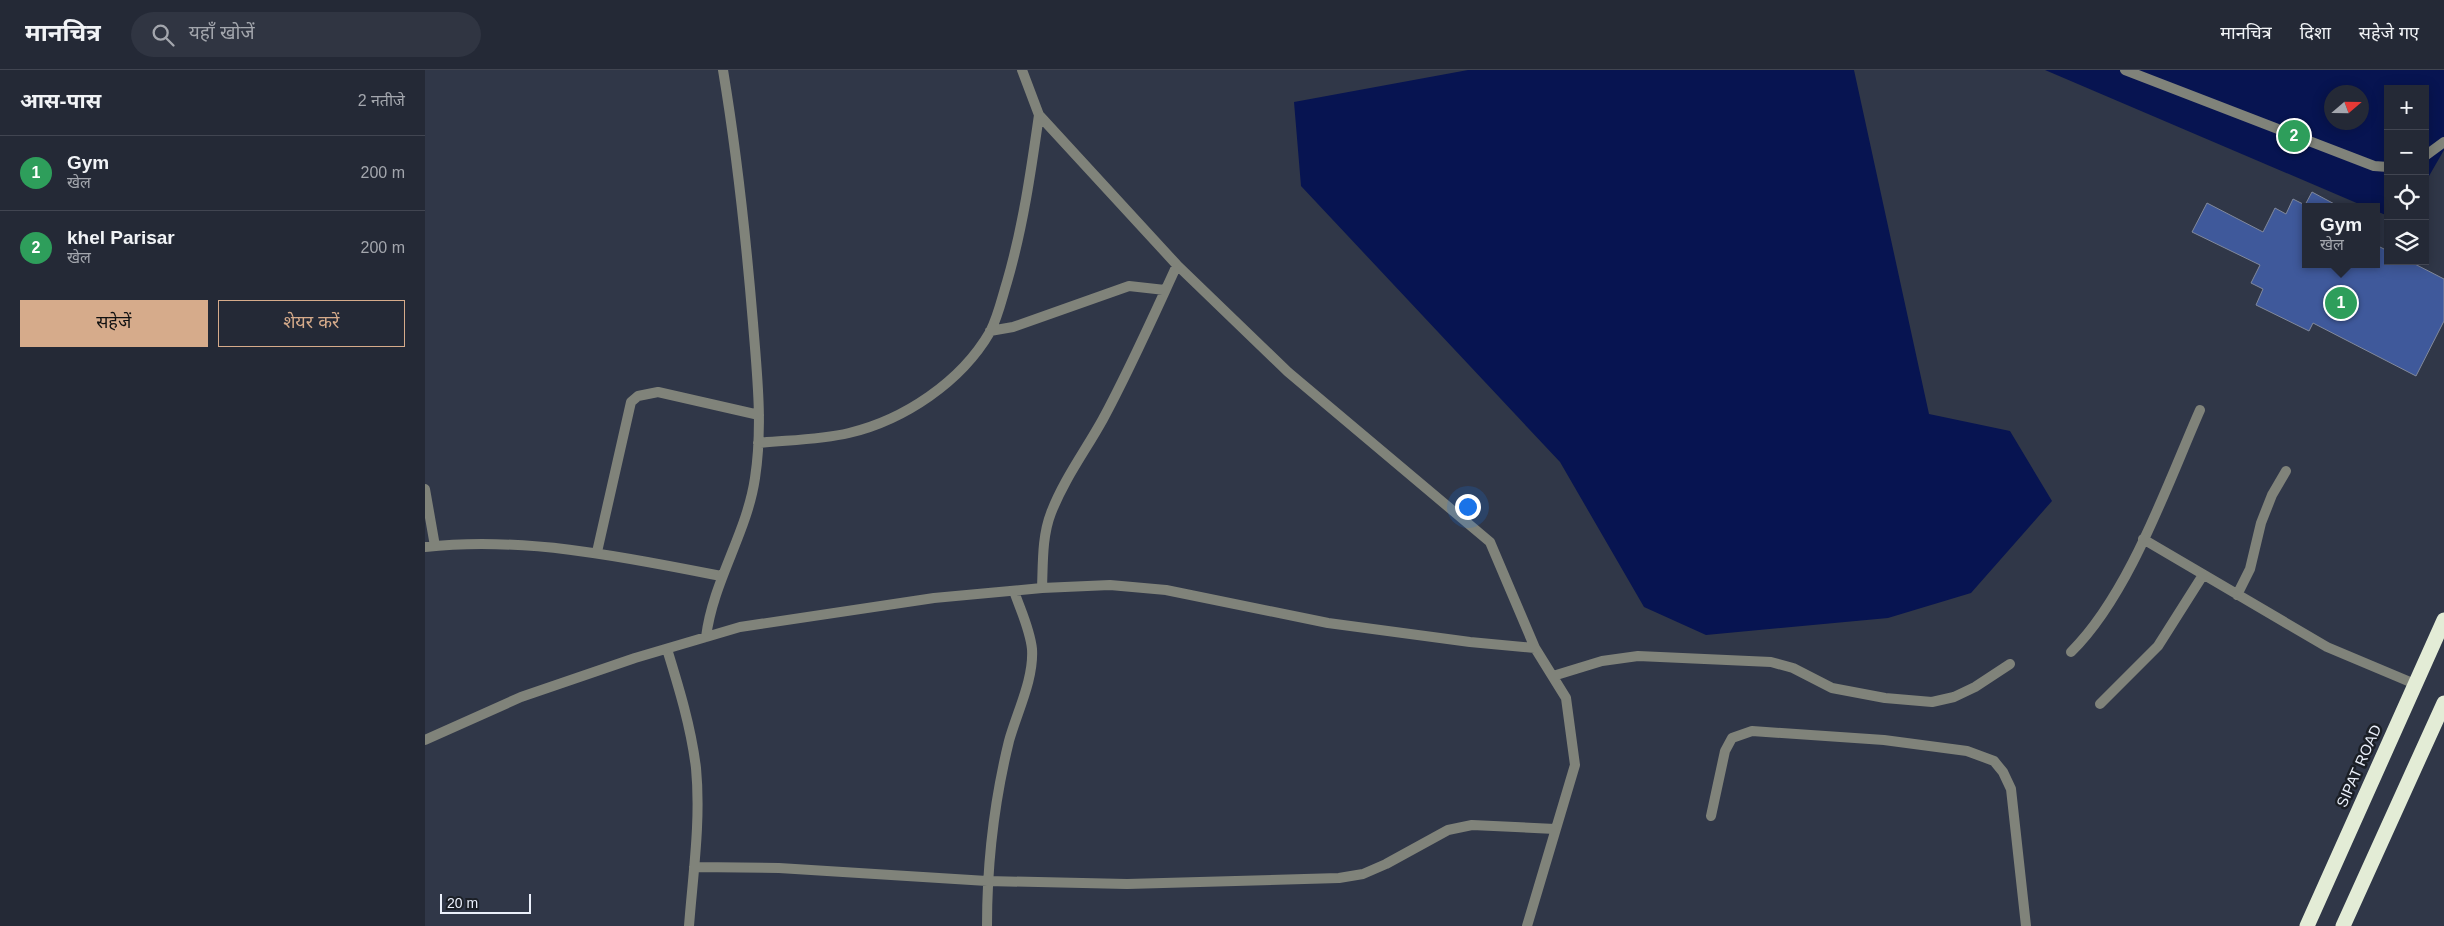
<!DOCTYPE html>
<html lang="hi">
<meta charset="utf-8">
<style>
body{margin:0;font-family:Helvetica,"Noto Sans Devanagari",sans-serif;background:#303542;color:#f1f3f6}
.controls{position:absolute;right:15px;top:15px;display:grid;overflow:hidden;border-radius:0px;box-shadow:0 2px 12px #0003}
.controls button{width:45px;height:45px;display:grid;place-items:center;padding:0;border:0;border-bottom:1px solid #414551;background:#242936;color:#f1f3f6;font:25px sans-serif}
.compass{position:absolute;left:1899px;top:15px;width:45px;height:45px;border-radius:50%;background:#242936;box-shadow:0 2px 12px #0003;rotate:70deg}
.scale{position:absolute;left:15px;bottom:12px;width:91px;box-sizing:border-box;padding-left:5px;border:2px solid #ebf0fb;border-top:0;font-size:14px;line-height:18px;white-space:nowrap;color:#ebf0fb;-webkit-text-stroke:4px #1b1f26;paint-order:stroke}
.you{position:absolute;left:1042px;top:436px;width:18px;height:18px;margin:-12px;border:4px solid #fff;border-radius:50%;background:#1a73e8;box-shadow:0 0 0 8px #1a73e833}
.badge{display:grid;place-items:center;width:32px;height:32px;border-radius:50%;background:#d6ab8b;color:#fff;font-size:16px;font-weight:700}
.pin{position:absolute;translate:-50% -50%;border:2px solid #fff;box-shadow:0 1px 5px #0006}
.popup{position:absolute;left:1877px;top:133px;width:78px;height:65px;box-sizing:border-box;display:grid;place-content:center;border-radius:0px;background:#242936;filter:drop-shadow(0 1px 4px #0005);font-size:16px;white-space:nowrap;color:#a3a6ad}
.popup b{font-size:19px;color:#f1f3f6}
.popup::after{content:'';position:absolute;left:50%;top:100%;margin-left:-10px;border:10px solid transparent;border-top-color:#242936}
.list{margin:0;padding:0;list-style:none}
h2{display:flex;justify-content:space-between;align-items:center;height:65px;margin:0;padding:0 20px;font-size:21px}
h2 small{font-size:16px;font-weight:400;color:#a3a6ad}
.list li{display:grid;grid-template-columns:32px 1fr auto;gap:15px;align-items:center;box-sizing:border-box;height:75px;padding:0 20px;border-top:1px solid #414551}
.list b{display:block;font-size:19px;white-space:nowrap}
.list p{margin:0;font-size:16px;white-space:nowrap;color:#a3a6ad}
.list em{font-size:16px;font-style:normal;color:#a3a6ad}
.actions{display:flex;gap:10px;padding:15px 20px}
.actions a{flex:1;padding:11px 0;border:1px solid #d6ab8b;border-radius:0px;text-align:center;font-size:18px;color:#d6ab8b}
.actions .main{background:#d6ab8b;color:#111}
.icon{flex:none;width:28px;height:28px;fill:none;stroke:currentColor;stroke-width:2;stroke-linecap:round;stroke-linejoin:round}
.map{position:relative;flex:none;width:2019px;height:856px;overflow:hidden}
header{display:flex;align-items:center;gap:30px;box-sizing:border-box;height:70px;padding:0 25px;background:#242936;border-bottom:1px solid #414551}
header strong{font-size:24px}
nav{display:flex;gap:28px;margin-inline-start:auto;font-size:18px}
.search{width:350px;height:45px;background:#303542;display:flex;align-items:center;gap:12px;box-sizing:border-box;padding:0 18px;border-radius:28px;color:#a3a6ad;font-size:19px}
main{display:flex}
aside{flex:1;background:#242936}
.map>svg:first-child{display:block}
</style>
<header>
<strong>मानचित्र</strong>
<div class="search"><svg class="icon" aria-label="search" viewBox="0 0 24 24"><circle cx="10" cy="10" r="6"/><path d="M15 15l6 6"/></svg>यहाँ खोजें</div>
<nav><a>मानचित्र</a><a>दिशा</a><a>सहेजे गए</a></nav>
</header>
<main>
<aside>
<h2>आस-पास<small>2 नतीजे</small></h2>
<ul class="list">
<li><span class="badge" style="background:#2e9e5b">1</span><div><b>Gym</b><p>खेल</p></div><em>200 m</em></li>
<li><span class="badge" style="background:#2e9e5b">2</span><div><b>khel Parisar</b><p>खेल</p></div><em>200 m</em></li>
</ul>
<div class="actions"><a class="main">सहेजें</a><a>शेयर करें</a></div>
</aside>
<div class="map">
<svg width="2019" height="856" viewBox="0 0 2019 856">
<rect width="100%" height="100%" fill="#303748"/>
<path fill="#071451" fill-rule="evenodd" d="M1043,0H1429L1504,344L1585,361L1627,431L1546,523L1463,548L1281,565L1219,537L1135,392L876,116L869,32Z
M1620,0H2019V80L2000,113V19H1963V146L1951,141V137H1941ZM1906,22H1936V52H1906Z"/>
<path fill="#3f599b" stroke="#81899d" d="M1887,122L1915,137H1881V194H1951V175L1963,181V191H1984L2019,209V251L1991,306L1888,253L1884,261L1831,235L1838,219L1826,213L1835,195L1767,162L1782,133L1838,162L1850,138L1861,144L1868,129L1880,135Z"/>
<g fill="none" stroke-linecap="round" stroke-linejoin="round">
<path stroke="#80837a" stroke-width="10" d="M1700,0L1949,96L1963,97
M2000,86L2019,72
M1286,746L1300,681L1307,668L1327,661L1459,670L1542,681L1569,691L1578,702L1586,719L1601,856"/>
<path stroke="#80837a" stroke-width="10" d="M597,0L614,45L752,195L863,302L1065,472L1110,578L1141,628L1150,695L1102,856
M565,261L588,257L704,216L740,220
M333,373C363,370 395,370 424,363C479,350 536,312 565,262C573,247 577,228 582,212C598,157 606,101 614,45
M0,419L10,476
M1718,469L1902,577L1990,614
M0,477C99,466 200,487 296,506
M172,482L206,332L213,326L233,322L334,345
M617,518C618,493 617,466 626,443C639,409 661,380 678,349C705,299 728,247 752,195
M1812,525L1825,499L1836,453L1847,425L1861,401
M281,567C288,511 322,463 330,408C338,356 332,304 328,253C321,168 312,84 298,0
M242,579C254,618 266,657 271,698C276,750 268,804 264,856
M1646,582C1704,525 1742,415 1775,340
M1128,606L1177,591L1213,586L1346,592L1368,598L1407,618L1460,628L1507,632L1529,627L1550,617L1585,594
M1675,634L1733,576L1778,505
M0,670L96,627L210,588L315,557L509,528L617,518L685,515L741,520L903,553L1045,572L1110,578
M269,797L354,798L562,811L702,814L914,808L938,804L961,794L1023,760L1047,755L1130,759
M562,856C562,793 569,732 584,671C592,642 609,609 607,579C605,559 595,539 589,521"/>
<path stroke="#e3ecd6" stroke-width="15" d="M1882,856L2019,550
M1918,856L2019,633"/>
</g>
<g text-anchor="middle" stroke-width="5" stroke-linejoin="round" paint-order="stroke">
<g font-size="15" fill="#ebf0fb" stroke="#1b1f26">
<text transform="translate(1934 696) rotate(-66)" y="5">SIPAT ROAD</text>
</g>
</g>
</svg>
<div class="controls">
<button>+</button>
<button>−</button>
<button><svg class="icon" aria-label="locate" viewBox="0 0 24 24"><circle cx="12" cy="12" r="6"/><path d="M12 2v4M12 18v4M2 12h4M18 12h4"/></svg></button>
<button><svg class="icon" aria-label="layers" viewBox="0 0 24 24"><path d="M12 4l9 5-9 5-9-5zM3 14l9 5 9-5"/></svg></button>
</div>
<svg class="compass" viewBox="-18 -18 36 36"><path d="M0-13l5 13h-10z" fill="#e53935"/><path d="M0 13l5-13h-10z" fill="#a3a6ad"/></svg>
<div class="scale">20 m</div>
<div class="you"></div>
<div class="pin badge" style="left:1916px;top:233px;background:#2e9e5b">1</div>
<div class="popup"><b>Gym</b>खेल</div>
<div class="pin badge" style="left:1869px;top:66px;background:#2e9e5b">2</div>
</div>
</main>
